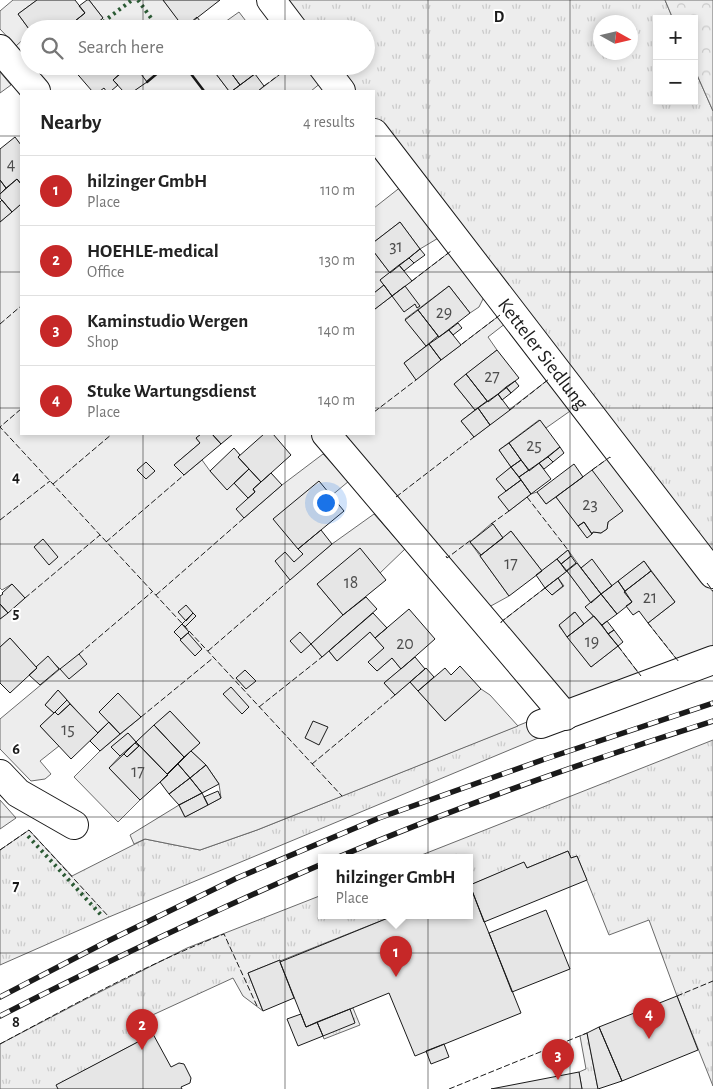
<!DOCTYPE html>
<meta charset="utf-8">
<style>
body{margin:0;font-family:"Alegreya Sans",sans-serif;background:#f6f6f6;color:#222}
.controls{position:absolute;right:15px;top:15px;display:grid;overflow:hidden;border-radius:0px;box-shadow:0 2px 8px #0003}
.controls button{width:45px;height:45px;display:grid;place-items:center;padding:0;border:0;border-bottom:1px solid #e0e0e0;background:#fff;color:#222;font:25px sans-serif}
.compass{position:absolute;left:593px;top:15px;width:45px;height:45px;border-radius:50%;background:#fff;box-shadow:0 2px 8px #0003;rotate:98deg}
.you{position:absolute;left:325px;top:502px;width:18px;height:18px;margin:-12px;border:4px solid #fff;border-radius:50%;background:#1a73e8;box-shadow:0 0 0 8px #1a73e833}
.badge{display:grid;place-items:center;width:32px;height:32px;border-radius:50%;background:#c62828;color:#fff;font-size:16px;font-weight:700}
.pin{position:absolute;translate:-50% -41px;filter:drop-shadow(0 1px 2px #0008)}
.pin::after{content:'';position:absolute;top:26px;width:18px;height:15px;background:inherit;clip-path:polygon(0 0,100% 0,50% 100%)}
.popup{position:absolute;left:318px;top:854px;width:155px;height:65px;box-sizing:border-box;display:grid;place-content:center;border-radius:0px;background:#fff;filter:drop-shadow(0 1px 4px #0005);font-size:16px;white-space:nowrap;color:#767676}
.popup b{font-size:19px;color:#222}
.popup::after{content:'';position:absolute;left:50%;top:100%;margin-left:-10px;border:10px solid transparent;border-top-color:#fff}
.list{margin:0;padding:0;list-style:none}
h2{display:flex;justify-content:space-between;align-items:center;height:65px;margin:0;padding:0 20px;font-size:21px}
h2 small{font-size:16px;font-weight:400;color:#767676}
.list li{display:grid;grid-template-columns:32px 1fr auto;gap:15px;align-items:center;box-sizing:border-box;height:70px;padding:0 20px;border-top:1px solid #e0e0e0}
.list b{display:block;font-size:19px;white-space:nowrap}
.list p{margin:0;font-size:16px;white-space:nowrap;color:#767676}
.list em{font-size:16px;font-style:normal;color:#767676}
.icon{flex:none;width:28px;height:28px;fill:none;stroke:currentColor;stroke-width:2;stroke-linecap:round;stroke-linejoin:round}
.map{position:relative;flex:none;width:713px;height:1089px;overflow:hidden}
.search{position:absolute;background:#fff;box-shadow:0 2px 8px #0003;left:20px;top:20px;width:355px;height:55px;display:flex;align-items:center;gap:12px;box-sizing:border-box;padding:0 18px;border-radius:28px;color:#767676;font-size:19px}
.panel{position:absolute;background:#fff;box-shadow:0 2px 8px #0003;left:20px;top:90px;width:355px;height:345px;border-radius:0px}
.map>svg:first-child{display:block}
</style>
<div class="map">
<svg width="713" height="1089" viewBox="0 0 713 1089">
<defs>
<pattern id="grass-tufts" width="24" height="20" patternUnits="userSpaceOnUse" patternTransform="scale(1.25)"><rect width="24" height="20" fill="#ededed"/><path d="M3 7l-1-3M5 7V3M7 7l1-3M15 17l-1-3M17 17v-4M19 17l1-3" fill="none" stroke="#cbcbcb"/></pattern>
<pattern id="forest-crowns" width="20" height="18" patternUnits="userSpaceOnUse" patternTransform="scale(1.25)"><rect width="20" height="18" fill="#ededed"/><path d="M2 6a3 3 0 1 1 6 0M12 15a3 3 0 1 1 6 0" fill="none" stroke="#cbcbcb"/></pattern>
</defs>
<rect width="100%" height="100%" fill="#fff"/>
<path fill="url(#grass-tufts)" stroke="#6a6a6a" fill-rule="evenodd" d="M281,0H665L673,19H657V101H694V68L713,111V561L374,121V91H351L331,66H366V29H303ZM600,22H630V52H600Z
M537,718L543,736L109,917L0,965V850L29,830L72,876L145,839L200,850L257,830Z
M713,740V1086L677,996L649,920L609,935L577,856L571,858L568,851L527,868L524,863L470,885V858H414Z
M322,895V916H393L280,961V960L248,973L263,1011L243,996L233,978L146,1018L153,1034L57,1085L58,1089H0V1044L88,998L187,948Z
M353,1008L360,1025L324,1039L323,1036L350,1009Z
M587,1033L598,1089H582L579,1072L586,1069L580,1036Z"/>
<path fill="url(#forest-crowns)" stroke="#6a6a6a" d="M665,0H713V111L694,68V19H673Z"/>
<path fill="#ededed" stroke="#6a6a6a" d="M13,0H37L18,14L29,29V34L16,46L0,29V11Z
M89,0H163L184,27L182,29H90L103,18Z
M239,12L252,29H215Z
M135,66H210L229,91H134L146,81Z
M291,66H309L322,82L311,91H258Z
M0,72L11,85L0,93Z
M402,186L440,237L420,249L400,222L374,242V208Z
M21,204V434H202L196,438L200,443L174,465L184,475L202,460L210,471L227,489L234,483L248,498L244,518L282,485L323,454L349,481L331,496L274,519L303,554L290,579L332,544L374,514L405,549L380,573L360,549L317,584L343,615L311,644L322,657L329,651L337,661L370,632L384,648L369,662L377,671L392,658L401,669L384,683L395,695L410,682L445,721L481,689L490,695L518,726L257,830L200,850L145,839L134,844L130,835L179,805L185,817L221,798L219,784L206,765L191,751L200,743L170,711L136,742L128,733L112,747L120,756L109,768L140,800L118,822L74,777L100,751L141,717L99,712L109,722L97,733L58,690L45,705L54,713L40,726L59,746L40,761L51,774L45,779L31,781L0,749V719L60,669L48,657L36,667L10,638L0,647V619L25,598L12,584L2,590L0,588V222Z
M451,251L485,295L479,307L470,313L449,286L405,319L426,346L404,363L416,379L500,315L506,323L488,337L497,350L454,384L475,410L461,421L474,437L549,379L573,409L546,428L539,420L499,450L511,467L497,479L506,491L509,511L531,494L537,492L546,504L556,497L587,537L593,532L601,533L607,529L608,522L592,470L610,457L713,592V653L681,665L648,623L675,602L644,561L612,586L592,560L581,568L568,550L542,571L511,531L503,538L492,523L470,542L509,596L489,607L342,434H374V308L375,309Z
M374,252L390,273L380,280L384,285L374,293Z
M567,571L591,603L586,607L593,616L584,624L574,612L559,626L591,667L618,646L643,679L572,704L501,622L545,588L552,595L564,586L558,578Z
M0,800L16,818L0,829Z"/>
<path fill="#e6e6e6" stroke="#1a1a1a" d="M37,0H75L85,13L65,29H29L18,14Z
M87,0H89L103,18L90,29H65L85,13L79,6Z
M163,0H220L184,28Z
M197,17L206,29H182L184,28Z
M76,66H122L125,70L113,80L118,85L111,91H106L104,88L100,91H92L73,69Z
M128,66H135L147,82L134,91H123L113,80Z
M210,66H226L240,85L232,91H229Z
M226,66H265L240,85Z
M255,74L264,86L258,91H232Z
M15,137L21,145V184L17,179L6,188L0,180V149Z
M17,179L21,184V204L12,212L0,198V194Z
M0,180L6,188L0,194Z
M2,200L12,212L0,222V202Z
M400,222L420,249L390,273L374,252V242Z
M420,249L425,255L414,263L409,258Z
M409,258L414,263L404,271L399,265Z
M399,265L412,281L392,296L380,280Z
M384,285L392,296L375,309L374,308V293Z
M405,286L420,306L417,308L415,304L404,312L392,296Z
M449,286L470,313L439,337L418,310Z
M418,310L438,336L426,346L405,320Z
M458,323L462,328L453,335L449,330Z
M449,330L461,345L441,360L429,344Z
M429,344L441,360L416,380L404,363Z
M497,350L519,378L488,402L466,374Z
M466,374L487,401L475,410L454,384Z
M515,381L519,386L511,393L506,387Z
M506,387L511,393L502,400L498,394Z
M498,394L510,410L490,425L478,408Z
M478,408L490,425L474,437L461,421Z
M540,420L560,447L529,471L509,443Z
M201,434H212L221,444L184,475L174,465L200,443L196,438Z
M212,434H233L221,444Z
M264,434H273L291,455L261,482L238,457Z
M509,443L521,460L511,467L499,450Z
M560,447L564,453L553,462L548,457Z
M234,448L240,455L238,457L249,469L227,490L210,471Z
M548,457L553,462L544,469L539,463Z
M521,460L529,470L519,477L511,467Z
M146,462L155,471L146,479L137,470Z
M539,463L551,479L531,494L519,477Z
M574,464L583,477L546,504L537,492Z
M511,467L521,480L506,491L496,479Z
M249,469L261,482L253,489L255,492L248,498L234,483Z
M592,470L623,511L608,522L607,529L601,533L593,532L592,534L584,522L578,526L556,497Z
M271,473L282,485L244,518L236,509L255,492L253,489Z
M521,480L531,494L509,511L498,497Z
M319,481L344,511L298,549L273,519Z
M584,522L592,534L587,538L578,526Z
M493,524L503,538L481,555L470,542Z
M321,530L332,544L290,580L275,561L285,552L294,562L303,554L298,549Z
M511,531L542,571L509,596L480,556Z
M43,539L58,557L49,565L34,547Z
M360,548L386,580L343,615L317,584Z
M568,550L571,556L561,564L557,559Z
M571,556L576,563L566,571L561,564Z
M557,559L567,571L545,588L536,575Z
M592,559L612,586L601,594L581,568Z
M644,561L651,571L625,591L618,581Z
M577,563L601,594L591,603L567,571Z
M651,571L675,602L648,623L639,611L633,615L626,606L632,602L624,592Z
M558,578L563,586L552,595L545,588Z
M618,581L632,602L617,614L601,594Z
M12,584L25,598L8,613L0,604V596L3,594L2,593Z
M601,594L617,614L602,625L585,607Z
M366,597L377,609L322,657L311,644L343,615Z
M0,604L8,613L0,619Z
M186,605L193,613L186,621L178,612Z
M409,609L435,639L401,669L392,658L377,671L368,662L384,648L375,638Z
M575,612L584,624L567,637L559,625Z
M193,613L196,616L185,627L182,624Z
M373,613L387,628L375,638L370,632L337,661L329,651Z
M594,616L618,646L591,667L567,637Z
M607,621L614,630L608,634L602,625Z
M182,624L189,632L181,639L174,632Z
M614,630L623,642L618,646L608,634Z
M300,632L311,644L301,653L290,641Z
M188,633L202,649L195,656L180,640Z
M10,638L37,668L10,693L0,683V647Z
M79,654L87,664L69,679L60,669Z
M48,656L59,669L40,685L29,675L37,668L36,667Z
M415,657L425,669L395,695L384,683Z
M460,666L481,689L445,721L418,691L445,668L451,675Z
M426,668L434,677L418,691L410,682Z
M245,670L256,681L246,689L236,678Z
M231,687L249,707L242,714L223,694Z
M58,690L67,700L54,713L45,705Z
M118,693L141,717L120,734L99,712Z
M67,700L70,704L58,715L55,712Z
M70,704L98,733L71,759L40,726L55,712L58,715Z
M170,711L200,743L184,757L154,725Z
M313,721L328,727L319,745L305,738Z
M109,722L120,734L100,751L90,741Z
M154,725L184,757L167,774L136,742Z
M128,733L136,742L120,756L111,747Z
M136,742L168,775L140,800L109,768L124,754L127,757L139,746Z
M135,743L139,746L127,757L124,754Z
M191,751L206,765L190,778L178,764Z
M178,764L190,778L169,794L160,782Z
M206,765L219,784L202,793L190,778Z
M190,778L202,793L179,805L169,794Z
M218,791L221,798L208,805L204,797Z
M202,793L208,805L185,817L179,805Z
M568,851L571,858L577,856L587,880L484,922L470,885L524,862L527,868Z
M470,886L521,1013L415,1056L389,993L306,1027L280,962L393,916H470Z
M546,910L570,969L512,992L489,933Z
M280,960V962L294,998L263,1011L248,973Z
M677,996L698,1050L622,1081L599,1027Z
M350,1009L355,1023L323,1036L317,1022Z
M301,1014L306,1027L317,1022L323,1036L298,1046L287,1019Z
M599,1027L622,1081L598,1089L587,1033Z
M153,1034L171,1067L179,1063L184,1064L191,1078L190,1083L181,1087L182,1089H58L56,1085Z
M444,1044L449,1057L431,1064L426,1051Z
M579,1072L582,1089H491Z"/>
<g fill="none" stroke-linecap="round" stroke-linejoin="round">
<g stroke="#1a1a1a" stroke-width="30">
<g id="street">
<path d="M271,0L293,29"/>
<path d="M0,49L36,91"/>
<path d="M322,66L341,91"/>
<path id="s1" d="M374,133L713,574"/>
<path d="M326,434L565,716"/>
<path d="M541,724L713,660"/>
<path d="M0,774L18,793L74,825"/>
</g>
</g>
<use href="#street" stroke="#fff" stroke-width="28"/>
<g stroke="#1a1a1a" stroke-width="5.5">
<path id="rail" d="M336,858C460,806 585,761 713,721
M0,997L108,941L237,878L379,818L545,759L713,703
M0,1016C106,962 213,911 322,864"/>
</g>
<use href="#rail" stroke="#fff" stroke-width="4" stroke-dasharray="11" stroke-linecap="butt"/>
<path stroke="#2b5a34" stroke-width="4" stroke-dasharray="2.5 4" stroke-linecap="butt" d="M138,0L159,29
M103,22L132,0
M28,836L103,917"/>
<path stroke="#1a1a1a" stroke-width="1" stroke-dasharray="6 2.5" stroke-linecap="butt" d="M264,86L291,66
M412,281L451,251
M0,324L21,306
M462,344L500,315
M21,409L0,427L342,796
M510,410L549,379
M374,412L416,380
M592,470L610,457L611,458
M53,484L112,434
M396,497L474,437
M527,497L568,550
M0,520L50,481
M491,524L509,511
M106,542L184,475
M446,556L447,558L471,540
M707,583L713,591
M156,595L244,518
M25,598L100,535
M501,623V622L545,588
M648,623L679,662
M618,646L641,676
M208,651L290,580
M79,654L152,592
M259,707L322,657
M141,717L213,658
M312,764L395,695
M0,850L29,830L109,917
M677,996L713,981
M0,1044C73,1005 147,964 224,934L257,1006
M449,1089L587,1033"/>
<path stroke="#1a1a1a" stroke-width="2.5" d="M185,66L204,91
M147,82L166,66"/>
</g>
<path fill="none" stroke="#1a1a1a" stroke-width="1" stroke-opacity="0.55" d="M143,0V29M285,0V29M428,0V1089M570,0V1089M143,66V91M285,66V91M0,136H21M374,136H713M0,272H21M374,272H713M0,408H21M374,408H713M143,434V1089M285,434V1089M0,544H713M0,681H713M0,817H713M0,953H713"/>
<g text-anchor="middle" stroke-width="4" stroke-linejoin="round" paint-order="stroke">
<g font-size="18" fill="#4d4d4d">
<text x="11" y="170">4</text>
<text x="396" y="252">31</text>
<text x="444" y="318">29</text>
<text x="492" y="382">27</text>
<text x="534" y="451">25</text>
<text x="590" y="510">23</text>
<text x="511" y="569">17</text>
<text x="351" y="588">18</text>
<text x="650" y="603">21</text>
<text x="592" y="647">19</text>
<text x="405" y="649">20</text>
<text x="68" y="735">15</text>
<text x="138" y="777">17</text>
</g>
<g font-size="20" fill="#1a1a1a" stroke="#fff">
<text dy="7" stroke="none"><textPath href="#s1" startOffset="278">Ketteler Siedlung</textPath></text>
</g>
</g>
<g font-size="16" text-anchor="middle" font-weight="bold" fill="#1a1a1a" stroke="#fff" stroke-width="4" stroke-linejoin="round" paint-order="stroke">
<text x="499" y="22">D</text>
<text x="16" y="482">4</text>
<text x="16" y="618">5</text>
<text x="16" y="754">6</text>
<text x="16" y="891">7</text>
<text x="16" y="1027">8</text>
</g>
</svg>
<div class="controls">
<button>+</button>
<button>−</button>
</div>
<svg class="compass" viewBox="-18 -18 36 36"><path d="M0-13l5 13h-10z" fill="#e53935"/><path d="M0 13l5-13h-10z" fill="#767676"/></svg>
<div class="you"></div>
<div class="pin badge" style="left:396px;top:977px">1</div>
<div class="popup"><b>hilzinger GmbH</b>Place</div>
<div class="pin badge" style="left:142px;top:1050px">2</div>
<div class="pin badge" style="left:558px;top:1080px">3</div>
<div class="pin badge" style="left:649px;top:1039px">4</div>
<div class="search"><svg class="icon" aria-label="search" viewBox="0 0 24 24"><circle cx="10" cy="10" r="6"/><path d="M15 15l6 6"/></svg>Search here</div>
<section class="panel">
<h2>Nearby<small>4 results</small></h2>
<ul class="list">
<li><span class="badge">1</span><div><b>hilzinger GmbH</b><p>Place</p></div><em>110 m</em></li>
<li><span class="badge">2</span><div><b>HOEHLE-medical</b><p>Office</p></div><em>130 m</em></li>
<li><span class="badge">3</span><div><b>Kaminstudio Wergen</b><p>Shop</p></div><em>140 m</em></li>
<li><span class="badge">4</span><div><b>Stuke Wartungsdienst</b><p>Place</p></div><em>140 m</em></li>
</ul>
</section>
</div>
